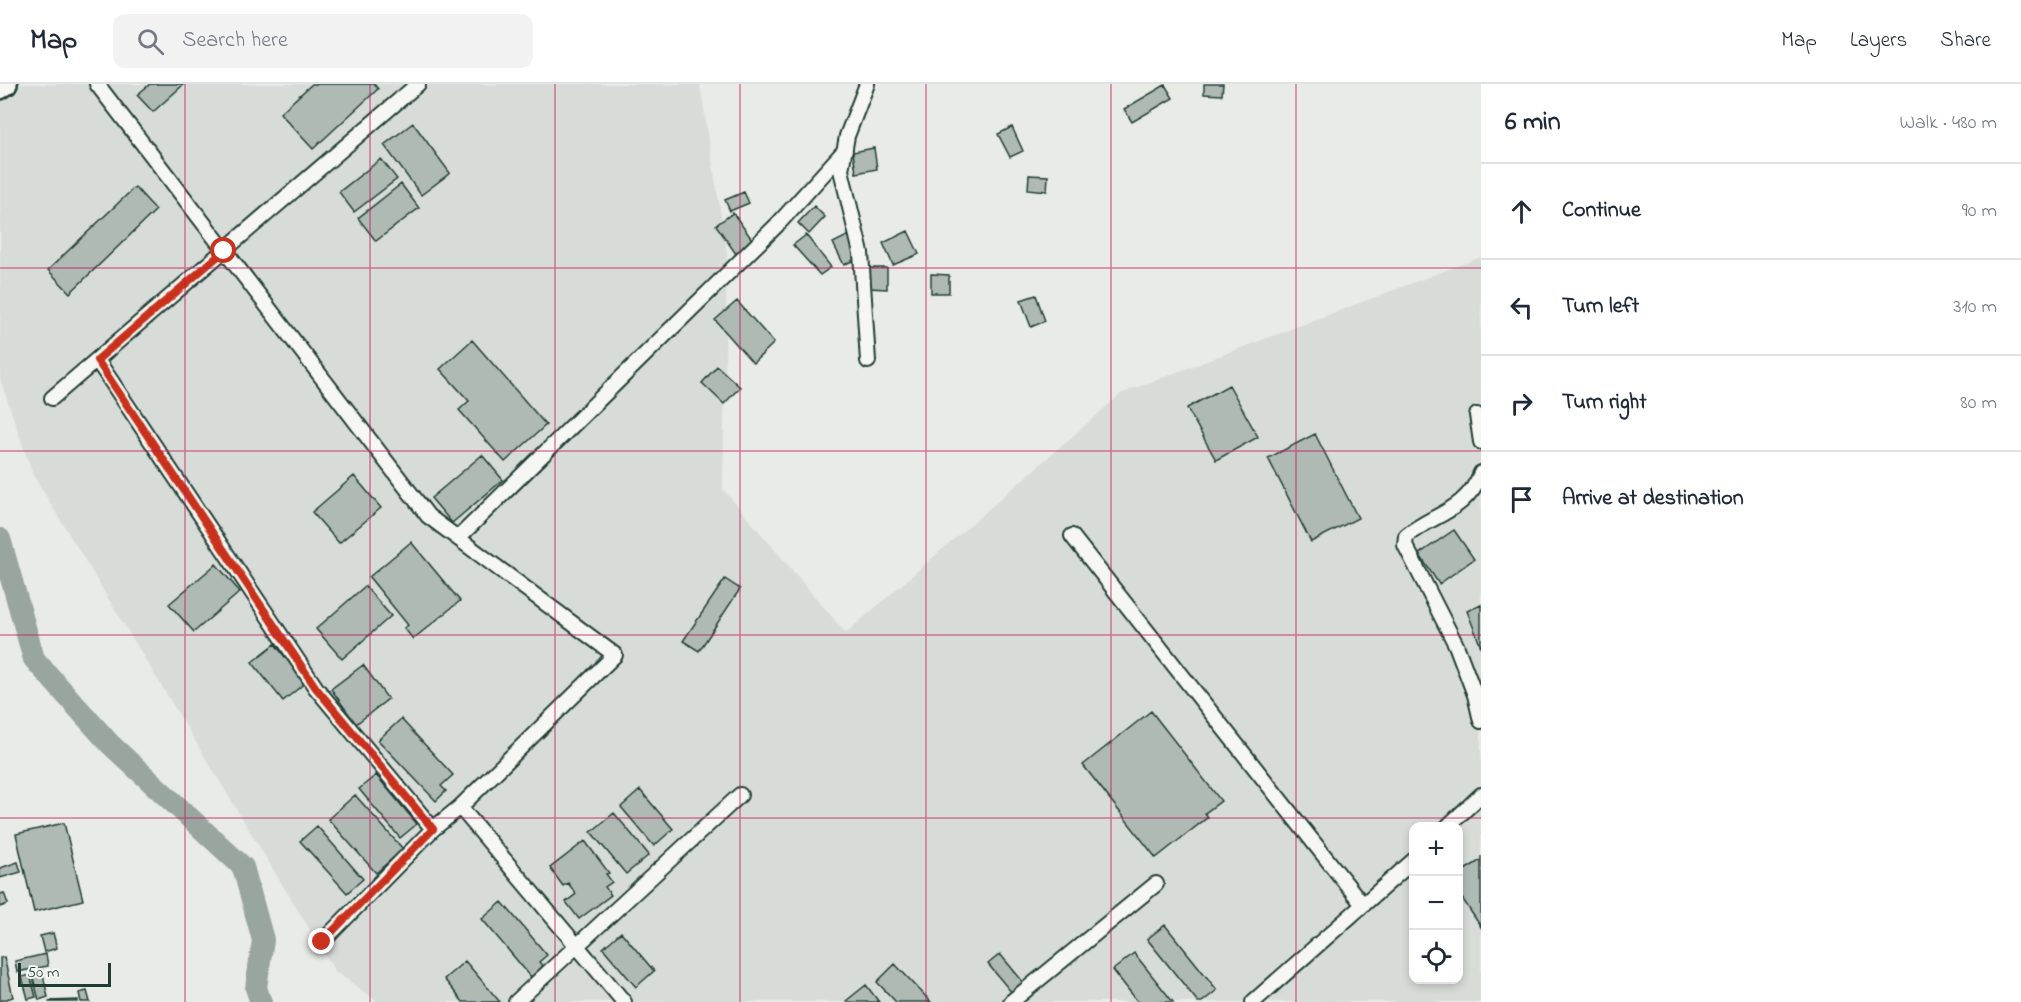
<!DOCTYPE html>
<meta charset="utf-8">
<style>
body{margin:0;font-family:"Indie Flower",sans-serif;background:#f2f2f3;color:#1f2937}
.controls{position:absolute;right:18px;bottom:18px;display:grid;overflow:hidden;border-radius:12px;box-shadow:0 3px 9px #0003}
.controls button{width:54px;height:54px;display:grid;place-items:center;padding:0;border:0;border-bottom:2px solid #e0e1e3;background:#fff;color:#1f2937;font:30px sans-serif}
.scale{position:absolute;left:18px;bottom:15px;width:93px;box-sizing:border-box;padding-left:6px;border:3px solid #1f3d34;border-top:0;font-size:16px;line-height:21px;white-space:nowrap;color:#1f3d34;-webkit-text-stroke:4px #f6f6f2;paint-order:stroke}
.stop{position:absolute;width:18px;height:18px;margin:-14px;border:4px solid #c8321e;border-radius:50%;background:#fff}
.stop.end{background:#c8321e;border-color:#fff;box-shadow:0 2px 6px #0008}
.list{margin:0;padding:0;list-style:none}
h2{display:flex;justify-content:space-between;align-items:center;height:78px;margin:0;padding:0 24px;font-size:26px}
h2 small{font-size:20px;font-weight:400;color:#747a83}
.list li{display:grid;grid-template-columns:39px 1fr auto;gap:18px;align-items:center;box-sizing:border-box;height:96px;padding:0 24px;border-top:2px solid #e0e1e3}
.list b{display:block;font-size:22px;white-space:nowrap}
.list em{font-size:20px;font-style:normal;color:#747a83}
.icon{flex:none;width:33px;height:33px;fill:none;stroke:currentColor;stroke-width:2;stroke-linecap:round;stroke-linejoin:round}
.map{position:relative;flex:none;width:1481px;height:918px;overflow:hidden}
header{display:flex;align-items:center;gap:36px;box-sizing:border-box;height:84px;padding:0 30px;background:#fff;border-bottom:2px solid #e0e1e3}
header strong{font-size:28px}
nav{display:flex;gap:33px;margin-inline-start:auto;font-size:21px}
.search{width:420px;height:54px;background:#f2f2f3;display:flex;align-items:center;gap:15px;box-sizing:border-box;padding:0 21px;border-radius:12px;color:#747a83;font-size:22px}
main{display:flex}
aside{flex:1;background:#fff}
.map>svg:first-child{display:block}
</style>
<header>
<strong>Map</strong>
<div class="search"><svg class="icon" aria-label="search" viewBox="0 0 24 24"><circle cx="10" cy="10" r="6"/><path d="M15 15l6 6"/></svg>Search here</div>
<nav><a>Map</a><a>Layers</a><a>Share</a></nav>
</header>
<main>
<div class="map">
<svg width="1481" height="918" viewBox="0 0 1481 918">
<rect width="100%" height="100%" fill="#e9ebe7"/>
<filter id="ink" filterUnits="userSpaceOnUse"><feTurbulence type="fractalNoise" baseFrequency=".0167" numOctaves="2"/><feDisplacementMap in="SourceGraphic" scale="12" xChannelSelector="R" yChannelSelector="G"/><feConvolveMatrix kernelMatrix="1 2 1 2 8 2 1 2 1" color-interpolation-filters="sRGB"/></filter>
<g filter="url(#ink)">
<path fill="#d8dcd8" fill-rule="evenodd" d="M0,0H700L727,169L723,405L846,549L1122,309L1481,173V918H378L335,887L33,391L0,295ZM1414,742H1458V896H1414Z"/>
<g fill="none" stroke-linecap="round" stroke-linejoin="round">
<path stroke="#99a6a0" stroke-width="22" d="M0,455L34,575L110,660L243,783L263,856L256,904L261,918"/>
</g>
<path fill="#b0bab5" stroke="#1f3d34" stroke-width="1.5" d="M150,0H184L153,28L137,11Z
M312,0H374L378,5L313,65L280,29Z
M1204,0H1223L1222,11L1204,10Z
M1165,1L1173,14L1132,38L1124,25Z
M413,39L450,89L421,111L384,61Z
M1012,43L1023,67L1010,73L998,50Z
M874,64L877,85L856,89L853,68Z
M381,75L397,95L354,128L339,108Z
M1029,91L1048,92L1047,107L1028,105Z
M401,100L419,124L376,157L358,134Z
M135,103L156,126L70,209L48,186Z
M744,108L749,119L730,127L725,116Z
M814,122L825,133L809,150L798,139Z
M733,129L754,158L736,170L716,141Z
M908,147L919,170L893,181L883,159Z
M806,151L831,183L820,191L793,161Z
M849,151L860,173L844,181L833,159Z
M868,184H887V205L868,204Z
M931,190L949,191V209H931Z
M1036,211L1045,237L1031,243L1021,216Z
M737,217L774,259L753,279L715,236Z
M472,256L546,341L505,378L459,326L469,317L440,285Z
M717,282L740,303L724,320L702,299Z
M1229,301L1258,353L1216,376L1187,324Z
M1315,350L1358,434L1311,458L1268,374Z
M482,371L503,396L452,439L431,414Z
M354,392L381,424L339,459L312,428Z
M1454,446L1474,475L1439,500L1419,470Z
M411,458L460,517L413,555L404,544L408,541L369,493Z
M216,480L240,508L194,548L169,520Z
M725,495L740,505L699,567L683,557Z
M365,502L391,532L342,575L316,545Z
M1481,521V563L1467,527Z
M275,560L305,599L283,617L252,578Z
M363,581L388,615L356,640L331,605Z
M1151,627L1221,717L1205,729L1208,733L1156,774L1083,681Z
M401,635L453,691L441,702L446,707L436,717L378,656Z
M376,691L417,740L400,754L359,705Z
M640,706L673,745L654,762L621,723Z
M355,711L403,765L376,789L328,735Z
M614,729L649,771L626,790L591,748Z
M64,739L83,816L34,828L16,750Z
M317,742L363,795L347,809L300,757Z
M585,757L609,789L606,790L612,798L605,803L611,811L579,835L566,818L576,810L568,799L563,802L550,784Z
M1481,772V843L1458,808V790L1481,776Z
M18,778L21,788L0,794V784Z
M4,809L8,820L0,823V810Z
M502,818L547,871L539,878L543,882L531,893L482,835Z
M1165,841L1217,906L1202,918H1198L1147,855Z
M621,848L654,887L636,903L603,864Z
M53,849L57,864L44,868L40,852Z
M1134,869L1173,918H1138L1113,886Z
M46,870L48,882L17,888L15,877Z
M1000,870L1024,899L1012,909L988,880Z
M4,873L13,913L0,917V874Z
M465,877L500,918H463L444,895Z
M895,880L931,918H896L877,898Z
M42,887L48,913L39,916L32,890Z
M30,891L36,913L28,915L22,893Z
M866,901L879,918H847L846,917Z
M87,907L90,918H81L79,909Z
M78,916V918H49V917Z"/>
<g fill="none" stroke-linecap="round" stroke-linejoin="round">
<g stroke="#1f3d34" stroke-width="18">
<path id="minor" d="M97,0L428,432L615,571L460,723L433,745L322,858
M867,0L847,52L841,86L861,169L868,277
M97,276L316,604L433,745
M52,314L418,0
M1477,331L1481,358
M1481,389C1466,428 1432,430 1406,452L1405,461L1456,561L1475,611L1481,637
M1072,452L1363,821
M458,454L778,140L845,66
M460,723L624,918
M1448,742L1481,711
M516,918L740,711
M1011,918L1156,800
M1253,918L1414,776"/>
</g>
<g stroke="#1f3d34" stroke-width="26">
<path id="primary" d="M0,4L6,0"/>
</g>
<use href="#minor" stroke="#f6f6f2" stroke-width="14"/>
<use href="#primary" stroke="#f6f6f2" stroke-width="21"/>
</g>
</g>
<g fill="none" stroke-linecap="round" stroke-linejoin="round" filter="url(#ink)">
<path stroke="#c8321e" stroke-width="8" d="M224,167L97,276L316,604L433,745L322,858"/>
</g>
<path fill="none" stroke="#c2185b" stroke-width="1.5" stroke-opacity="0.55" d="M185,0V918M370,0V918M555,0V918M740,0V918M926,0V918M1111,0V918M1296,0V918M0,184H1481M0,367H1481M0,551H1481M0,734H1481"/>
</svg>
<div class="controls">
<button>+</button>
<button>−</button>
<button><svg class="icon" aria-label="locate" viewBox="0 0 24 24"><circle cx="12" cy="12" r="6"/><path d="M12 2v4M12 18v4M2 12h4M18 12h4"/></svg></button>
</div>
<div class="scale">50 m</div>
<div class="stop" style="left:224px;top:167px"></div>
<div class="stop end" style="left:322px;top:858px"></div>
</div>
<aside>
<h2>6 min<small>Walk · 480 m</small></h2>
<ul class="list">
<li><svg class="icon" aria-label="ahead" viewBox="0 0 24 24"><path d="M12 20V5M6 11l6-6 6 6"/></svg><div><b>Continue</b></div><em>90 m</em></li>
<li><svg class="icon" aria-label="left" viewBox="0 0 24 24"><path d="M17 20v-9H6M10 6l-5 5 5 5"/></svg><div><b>Turn left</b></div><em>310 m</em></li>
<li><svg class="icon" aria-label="right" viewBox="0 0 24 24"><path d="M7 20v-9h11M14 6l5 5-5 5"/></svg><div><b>Turn right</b></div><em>80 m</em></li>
<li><svg class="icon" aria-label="arrive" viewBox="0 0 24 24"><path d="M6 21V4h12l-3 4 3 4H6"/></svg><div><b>Arrive at destination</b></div></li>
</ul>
</aside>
</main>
